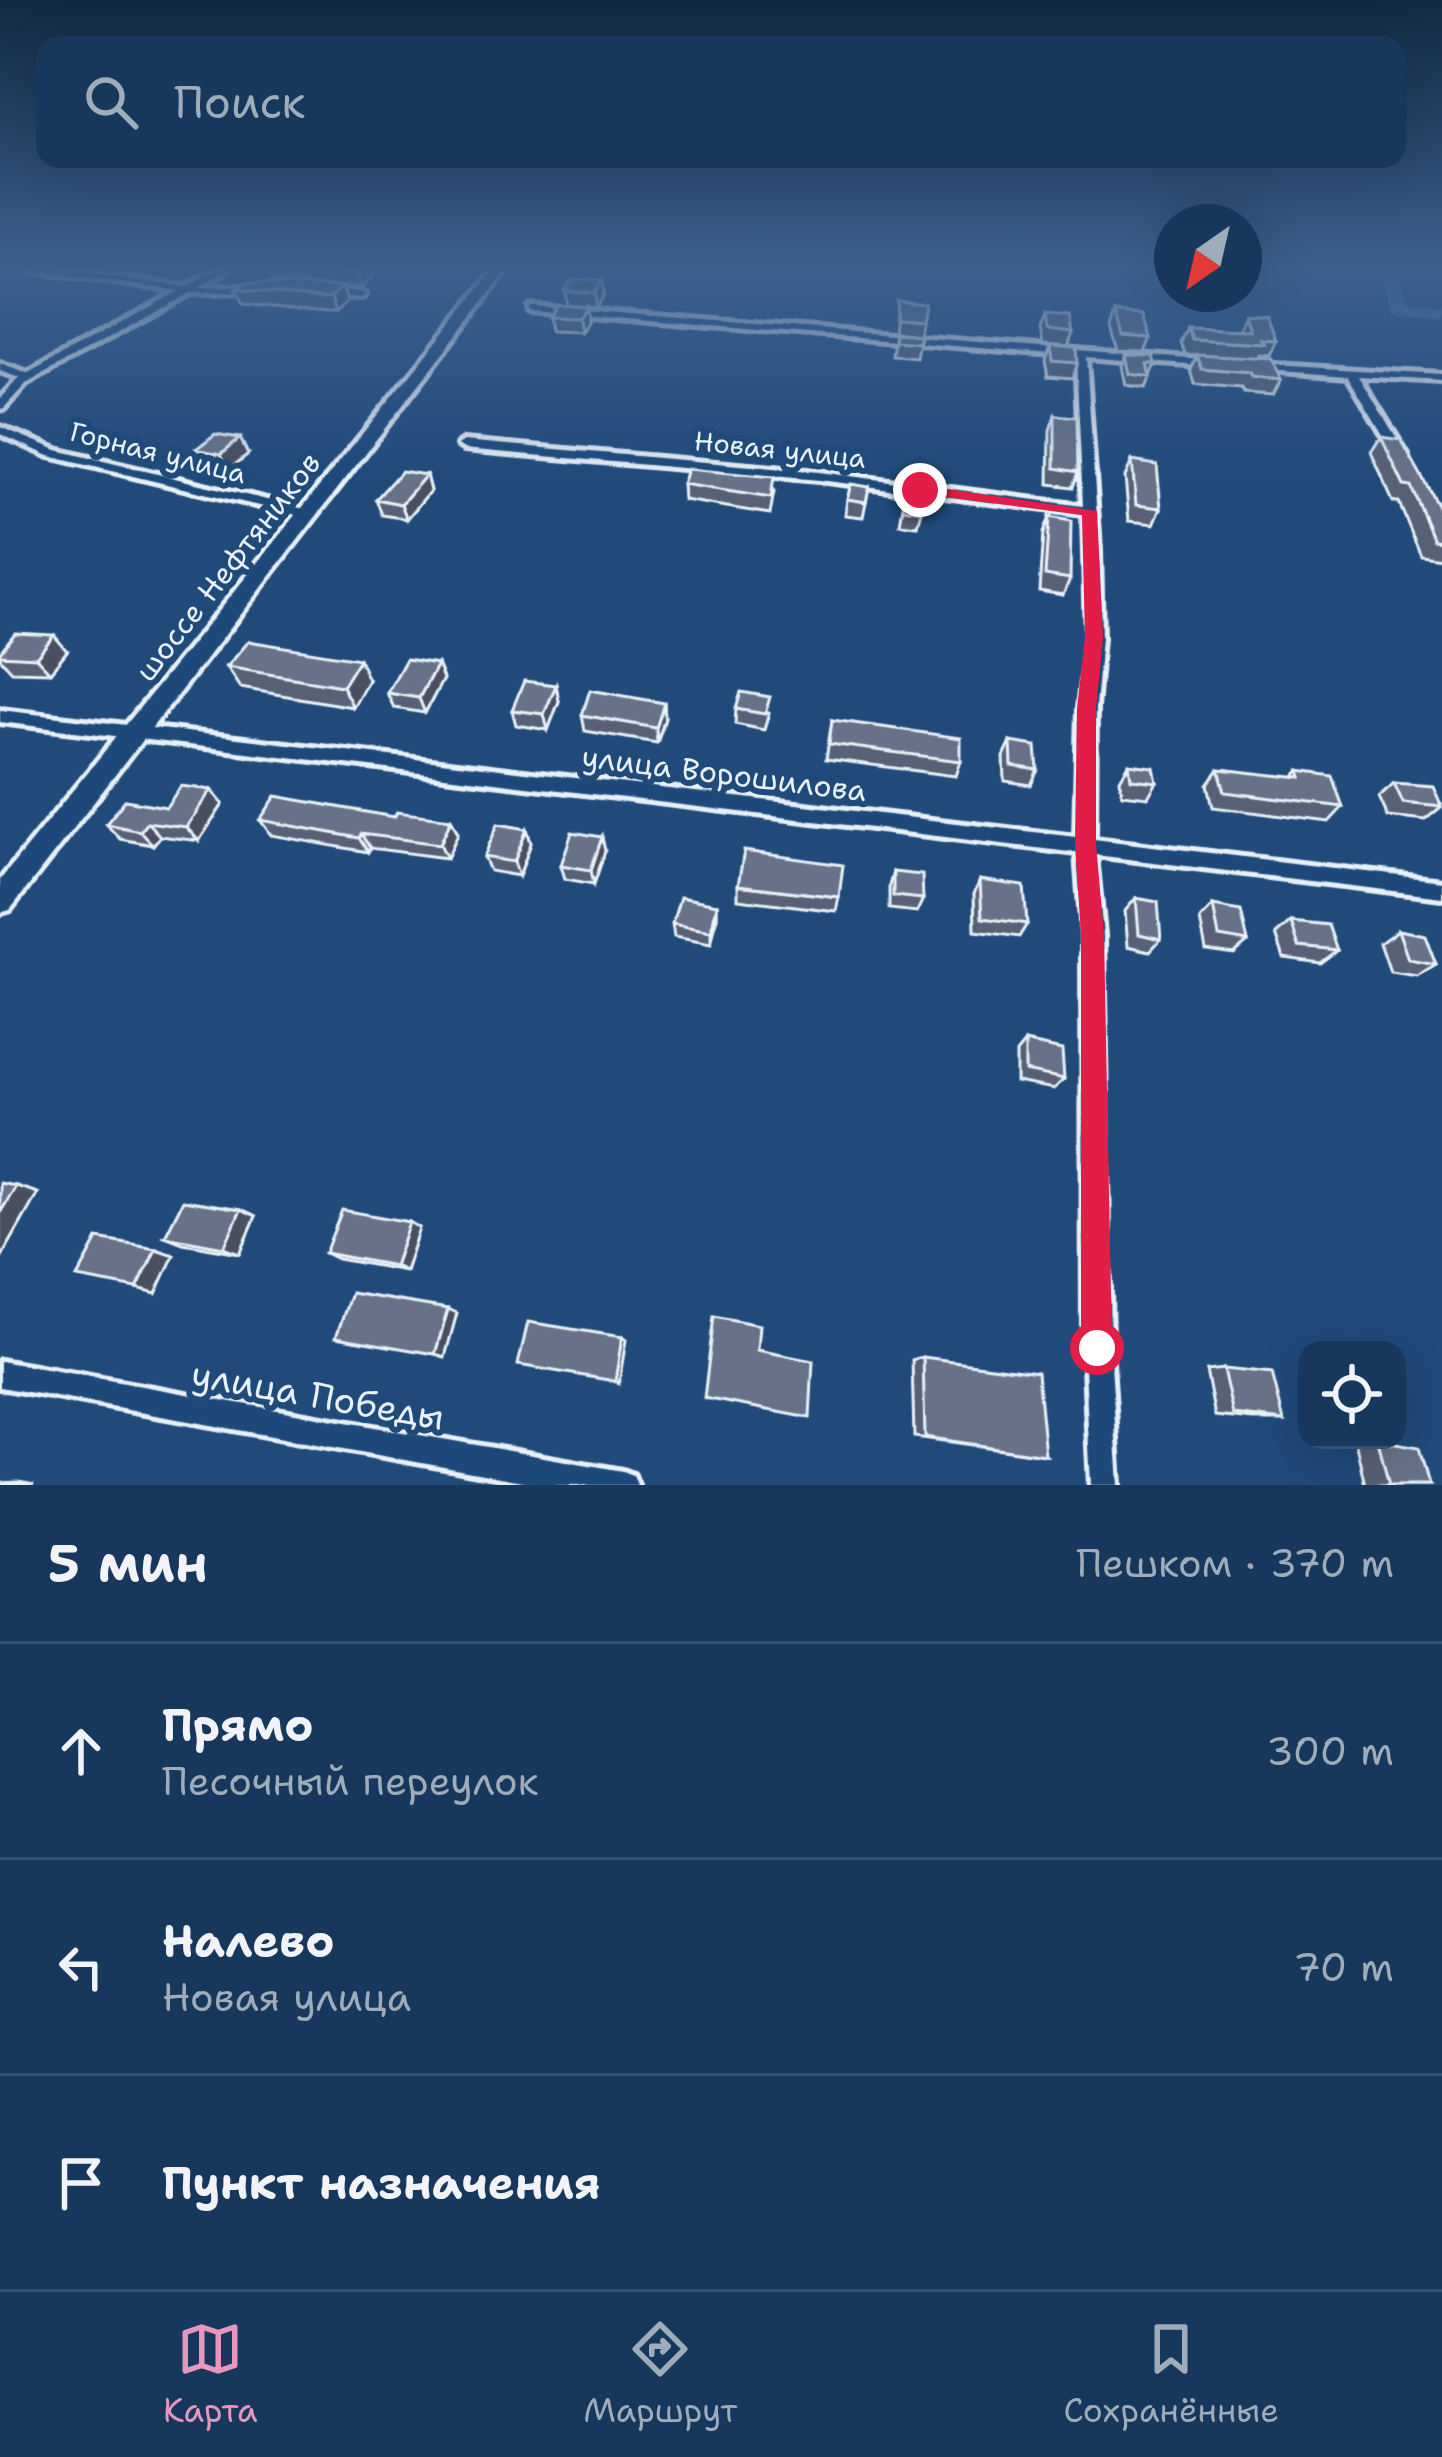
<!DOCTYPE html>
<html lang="ru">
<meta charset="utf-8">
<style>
body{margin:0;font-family:"Shantell Sans",sans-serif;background:#203f62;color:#f1f3f6}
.controls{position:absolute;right:36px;bottom:36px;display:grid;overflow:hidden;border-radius:24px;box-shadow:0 12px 48px #0002}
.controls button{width:108px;height:108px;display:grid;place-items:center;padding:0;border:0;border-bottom:3px solid #365272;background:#17385c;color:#f1f3f6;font:60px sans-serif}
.compass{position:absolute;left:1154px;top:204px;width:108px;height:108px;border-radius:50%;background:#17385c;box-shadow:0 12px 48px #0002;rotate:214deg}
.stop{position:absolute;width:36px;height:36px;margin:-27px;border:9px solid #e11d48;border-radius:50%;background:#fff}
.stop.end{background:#e11d48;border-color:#fff;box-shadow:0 3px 12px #0008}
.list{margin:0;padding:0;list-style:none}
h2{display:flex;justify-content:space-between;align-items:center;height:156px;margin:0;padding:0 48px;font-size:51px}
h2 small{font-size:39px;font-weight:400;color:#9eacbb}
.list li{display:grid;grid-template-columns:78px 1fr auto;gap:36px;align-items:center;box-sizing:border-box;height:216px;padding:0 48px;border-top:3px solid #365272}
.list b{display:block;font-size:45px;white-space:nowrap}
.list p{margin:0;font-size:39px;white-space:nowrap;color:#9eacbb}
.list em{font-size:39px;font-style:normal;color:#9eacbb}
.icon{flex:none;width:66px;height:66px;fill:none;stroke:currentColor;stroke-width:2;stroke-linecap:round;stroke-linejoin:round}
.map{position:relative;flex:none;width:1442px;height:1485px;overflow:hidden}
.search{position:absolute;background:#17385c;box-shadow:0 12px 48px #0002;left:36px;right:36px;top:36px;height:132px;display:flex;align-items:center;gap:30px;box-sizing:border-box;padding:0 42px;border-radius:24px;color:#9eacbb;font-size:45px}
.sheet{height:804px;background:#17385c}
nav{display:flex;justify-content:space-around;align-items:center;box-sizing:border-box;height:168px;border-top:3px solid #365272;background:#17385c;font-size:33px;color:#9eacbb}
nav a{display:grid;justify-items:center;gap:6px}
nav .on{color:#e797bd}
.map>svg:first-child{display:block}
</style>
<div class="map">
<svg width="1442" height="1485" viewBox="0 0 1442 1485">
<rect width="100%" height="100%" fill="#1f4a7a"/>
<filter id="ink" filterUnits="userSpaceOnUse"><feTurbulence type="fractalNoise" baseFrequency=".00833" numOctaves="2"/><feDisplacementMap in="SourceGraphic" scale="24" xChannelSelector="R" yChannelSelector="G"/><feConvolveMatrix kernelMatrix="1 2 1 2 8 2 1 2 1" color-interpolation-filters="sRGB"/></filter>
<g filter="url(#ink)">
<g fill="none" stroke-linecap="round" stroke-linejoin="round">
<path fill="#4378a0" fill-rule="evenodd" d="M1364,270L1399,273L1407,300L1442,305V317L1391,309L1383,280Z"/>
<g stroke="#e8f1f8" stroke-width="10">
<path id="minor" d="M27,270H55L187,287L217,270H228L198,288L257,286L262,289L257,292L190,293L26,384L4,408L0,409V399L19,378L0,371V364L28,374L179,291Z
M325,289L360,292L365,295L360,298L322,294V290Z
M532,306L1214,361L1219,364L1214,367L1086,357L1099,549L1101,638L1095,708L1094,839L1442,881V897L1095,855L1103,935L1110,1348L1119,1485H1091L1084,1348L1083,935L1077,853L0,722V710L1076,837L1079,708L1087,638L1084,514L819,480L464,449L458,445L464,441L819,472L1083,506L1076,356L529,311V307Z
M1257,364L1442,375V381L1359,376L1407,455L1401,459L1395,455L1348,376L1253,369L1252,367Z
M0,427L57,450L309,510L315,514L309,518L49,456L0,434Z
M0,1361L623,1471L633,1475L637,1485H544L0,1387Z"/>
</g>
<g stroke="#e8f1f8" stroke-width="9">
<path id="secondary" d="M495,270H508L10,910L0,913V880Z"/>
</g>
<use href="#minor" fill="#1f4a7a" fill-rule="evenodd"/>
<use href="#secondary" fill="#1f4a7a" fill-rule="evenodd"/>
</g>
<path fill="#596174" stroke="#e8f1f8" stroke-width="3" d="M269,270H371L373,277L361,288L274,283Z
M602,280L603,295L596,307L566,304L564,290Z
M342,287L347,302L336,312H328L243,304L236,289Z
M896,300L924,303L919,335L893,332Z
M556,304L587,321L580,332L550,331L548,317Z
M1116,313L1151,338L1145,352L1118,351L1111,328Z
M1245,314L1276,341L1269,356L1258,355L1257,358L1281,380L1273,395L1244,393L1241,388L1195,384L1191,370L1197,356L1185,355L1181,343L1188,328L1238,330Z
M1045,315L1073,333L1068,347L1043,345L1040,329Z
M895,333L920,335L916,358L892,356Z
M1050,346L1077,363L1072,378L1048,376L1045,361Z
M1126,355L1156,364L1146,388L1126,385L1122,366Z
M1055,415L1078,472L1073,487L1049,484L1050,430Z
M1381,437L1442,514V559L1421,556L1399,503L1393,502L1371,452Z
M196,449L248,454L229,470L204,465Z
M1132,461L1161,508L1154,524L1129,521L1125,477Z
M426,475L430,491L407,519L382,515L376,499Z
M682,484L774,492L770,514L683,500Z
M906,486L922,511L918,526L900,524Z
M869,487L863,517L845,515L847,499Z
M1049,517L1070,579L1063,595L1039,591L1043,533Z
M67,651L50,672L12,671L0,658V652Z
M437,664L443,679L425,713L394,708L387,693Z
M226,667L368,680L353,707L240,688Z
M556,685L559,701L548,730L516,725L512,710Z
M664,703L665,718L657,743L585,731L582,715Z
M736,709L769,713L764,730L735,724Z
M832,720L961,761L956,776L826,759Z
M1011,742L1038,770L1031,785L1005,781L1004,757Z
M1129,764L1157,782L1148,797L1122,794L1120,779Z
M1219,769L1294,778L1300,771L1343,807L1329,822L1213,807L1208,784Z
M1394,783L1442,804V808L1426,821L1388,817L1379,797Z
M211,790L223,804L199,841L160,836L153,845L120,839L106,824L166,807Z
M394,817L451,819L458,833L447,858L370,848L368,852L271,835L260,820Z
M527,829L531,843L519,876L490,871L484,857Z
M605,851L594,884L565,879L561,865Z
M893,872L923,899L917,912L889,909V886Z
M980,880L1027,924L1019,937L975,931L974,894Z
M738,885L839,897L836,911L738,899Z
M1136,898L1161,939L1150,951L1128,946L1125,911Z
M717,904V917L711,944L674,937L672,924Z
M1213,906L1248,942L1234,954L1206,950L1200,920Z
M1291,921L1337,950L1320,963L1284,958L1276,934Z
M1398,930L1436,964L1417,976L1390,972L1380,943Z
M1025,1042L1064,1079L1054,1089L1016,1082V1053Z
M241,1209L256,1216L240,1253L183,1243L165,1236Z
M409,1222L419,1228L405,1271L338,1259L325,1253Z
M923,1357L1045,1455L914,1437L912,1360Z
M1223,1369L1284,1421H1264L1215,1416L1206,1371Z
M1355,1440H1378L1429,1485H1365Z
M19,1482L34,1485H0V1483Z"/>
<path fill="#484f5e" stroke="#e8f1f8" stroke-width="3" d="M360,270H371L373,277L361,288L357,274Z
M602,280L603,295L596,307L594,293Z
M342,287L347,302L336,312L331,297Z
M586,306L587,321L580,332L578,318Z
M240,438L248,454L229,470L221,454Z
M426,475L430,491L407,519L401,504Z
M54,635L67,651L50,672L36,657Z
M359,659L368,680L353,707L342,686Z
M437,664L443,679L425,713L419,698Z
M556,685L559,701L548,730L544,714Z
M664,703L665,718L657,743L656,728Z
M211,790L223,804L199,841L186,827Z
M451,819L458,833L447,858L440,844Z
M147,822L160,836L153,845L140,831Z
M527,829L531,843L519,876L514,862Z
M361,834L370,848L368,852L359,838Z
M602,837L605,851L594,884L591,870Z
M717,904V917L711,944V931Z
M16,1186L38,1193L0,1260V1213Z
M241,1209L256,1216L240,1253L224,1247Z
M409,1222L419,1228L405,1271L394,1266Z
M156,1249L174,1255L156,1294L137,1289Z
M448,1309L457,1313L445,1357L435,1354Z
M622,1337L626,1340L619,1383L615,1381Z"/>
<path fill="#677187" stroke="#e8f1f8" stroke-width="3" d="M297,270H360L357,274Z
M571,279L602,280L594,293L564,290Z
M247,282L342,287L331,297L323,298L236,289Z
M896,300L924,303L921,320L895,318Z
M556,304L586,306L578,318L548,317Z
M1116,313L1144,315L1151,338L1123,336Z
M1245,314L1267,316L1276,341L1261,340L1264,344L1192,340L1188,328L1250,330Z
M1045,315L1070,317L1073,333L1047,330Z
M895,333L920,335L918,343L894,341Z
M1050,346L1076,348L1077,363L1052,361Z
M1126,355L1154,356L1156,364H1148L1151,377L1130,374Z
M1197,355L1271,359L1281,380L1251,377L1249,373L1202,369Z
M1055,415L1077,417L1078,472L1055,468Z
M215,434L240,438L221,454L196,449Z
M1381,437L1401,440L1442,514V541L1434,540L1411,487L1404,486Z
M1132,461L1157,465L1161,508L1136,505Z
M687,469L774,477L771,498L682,484Z
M401,471L426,475L401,504L376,499Z
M851,484L869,487L866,502L847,499Z
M906,486L924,488L922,511L903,508Z
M1049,517L1071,521L1070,579L1045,575Z
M15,633L54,635L36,657L0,655V652Z
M248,641L359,659L342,686L226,667Z
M406,659L437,664L419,698L387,693Z
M524,681L556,685L544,714L512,710Z
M590,690L664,703L656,728L582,715Z
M741,692L770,697L765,714L736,709Z
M832,720L961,738V761L829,744Z
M1011,742L1036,746L1038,770L1012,766Z
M1129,764L1154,767L1157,782L1131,779Z
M1219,769L1302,778L1300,771L1332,776L1343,807L1225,792Z
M1394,783L1433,786L1442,807L1403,803Z
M181,786L211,790L186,827L147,822L140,831L106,824L125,800L166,807Z
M276,796L394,817L397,812L451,819L440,844L361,834L359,838L260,820Z
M498,824L527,829L514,862L484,857Z
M572,832L602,837L591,870L561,865Z
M744,851L843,865L839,897L738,885Z
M893,872L922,875L923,899L893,896Z
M980,880L1024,886L1027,924L982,918Z
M680,897L717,904L711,931L672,924Z
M1136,898L1158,902L1161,939L1139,934Z
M1213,906L1241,911L1248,942L1219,937Z
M1291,921L1328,925L1337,950L1299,946Z
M1398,930L1425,935L1436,964L1408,959Z
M1025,1042L1062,1050L1064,1079L1025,1071Z
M0,1183L16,1186L0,1213Z
M183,1200L241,1209L224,1247L165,1236Z
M342,1210L409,1222L394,1266L325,1253Z
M98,1239L156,1249L137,1289L77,1278Z
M351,1293L448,1309L435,1354L336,1337Z
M714,1316L759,1325L757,1350L813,1361L810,1418L704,1398Z
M528,1322L622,1337L615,1381L518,1365Z
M923,1357L1037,1372L1045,1455L925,1437Z
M1223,1369L1272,1374L1284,1421L1233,1415Z
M1378,1440L1419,1447L1429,1485H1389Z"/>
</g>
<linearGradient id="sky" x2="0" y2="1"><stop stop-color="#112943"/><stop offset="0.56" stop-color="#3c608d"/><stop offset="1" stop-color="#3c608d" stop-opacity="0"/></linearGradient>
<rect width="1442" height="478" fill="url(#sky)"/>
<path fill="#e11d48" d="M920,485L1097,511L1103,638L1096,708V844L1104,935L1112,1348L1108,1359L1097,1364L1086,1359L1081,1348V935L1075,844L1077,708L1085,638L1082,515L915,493Z"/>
<g text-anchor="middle" stroke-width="12" stroke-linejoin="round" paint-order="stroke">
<g font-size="27" fill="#e8f1f8" stroke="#1f4a7a">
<text transform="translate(780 450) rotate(6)" y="9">Новая улица</text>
<text transform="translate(158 453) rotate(14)" y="9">Горная улица</text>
</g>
<g font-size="30" fill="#e8f1f8" stroke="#1f4a7a">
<text transform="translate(228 567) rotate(-52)" y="10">шоссе Нефтяников</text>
<text transform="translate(724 774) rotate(7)" y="10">улица Ворошилова</text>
</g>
<g font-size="36" fill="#e8f1f8" stroke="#1f4a7a">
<text transform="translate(318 1395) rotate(10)" y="13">улица Победы</text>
</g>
</g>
</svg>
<div class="controls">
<button><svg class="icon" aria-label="locate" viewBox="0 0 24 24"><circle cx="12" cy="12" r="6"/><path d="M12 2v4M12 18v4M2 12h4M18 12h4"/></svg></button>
</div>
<svg class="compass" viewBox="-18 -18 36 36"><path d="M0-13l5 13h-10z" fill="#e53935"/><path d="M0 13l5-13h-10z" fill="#9eacbb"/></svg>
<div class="stop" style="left:1097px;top:1348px"></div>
<div class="stop end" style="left:920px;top:490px"></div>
<div class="search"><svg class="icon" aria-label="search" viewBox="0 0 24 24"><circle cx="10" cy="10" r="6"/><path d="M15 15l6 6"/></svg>Поиск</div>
</div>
<section class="sheet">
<h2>5 мин<small>Пешком · 370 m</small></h2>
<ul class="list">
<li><svg class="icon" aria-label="ahead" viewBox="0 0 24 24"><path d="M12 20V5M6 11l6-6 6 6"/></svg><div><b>Прямо</b><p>Песочный переулок</p></div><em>300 m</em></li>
<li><svg class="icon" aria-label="left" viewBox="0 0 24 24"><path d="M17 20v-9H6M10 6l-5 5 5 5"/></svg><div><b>Налево</b><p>Новая улица</p></div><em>70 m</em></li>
<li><svg class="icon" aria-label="arrive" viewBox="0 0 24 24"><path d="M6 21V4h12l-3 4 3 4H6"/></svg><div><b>Пункт назначения</b></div></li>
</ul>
</section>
<nav>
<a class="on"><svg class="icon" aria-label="map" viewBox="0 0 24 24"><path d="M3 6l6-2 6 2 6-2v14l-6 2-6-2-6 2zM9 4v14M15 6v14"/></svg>Карта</a>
<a><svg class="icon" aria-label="directions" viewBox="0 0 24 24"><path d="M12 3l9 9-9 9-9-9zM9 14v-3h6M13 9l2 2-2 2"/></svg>Маршрут</a>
<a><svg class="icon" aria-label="saved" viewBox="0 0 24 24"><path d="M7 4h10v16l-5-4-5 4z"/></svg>Сохранённые</a>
</nav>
